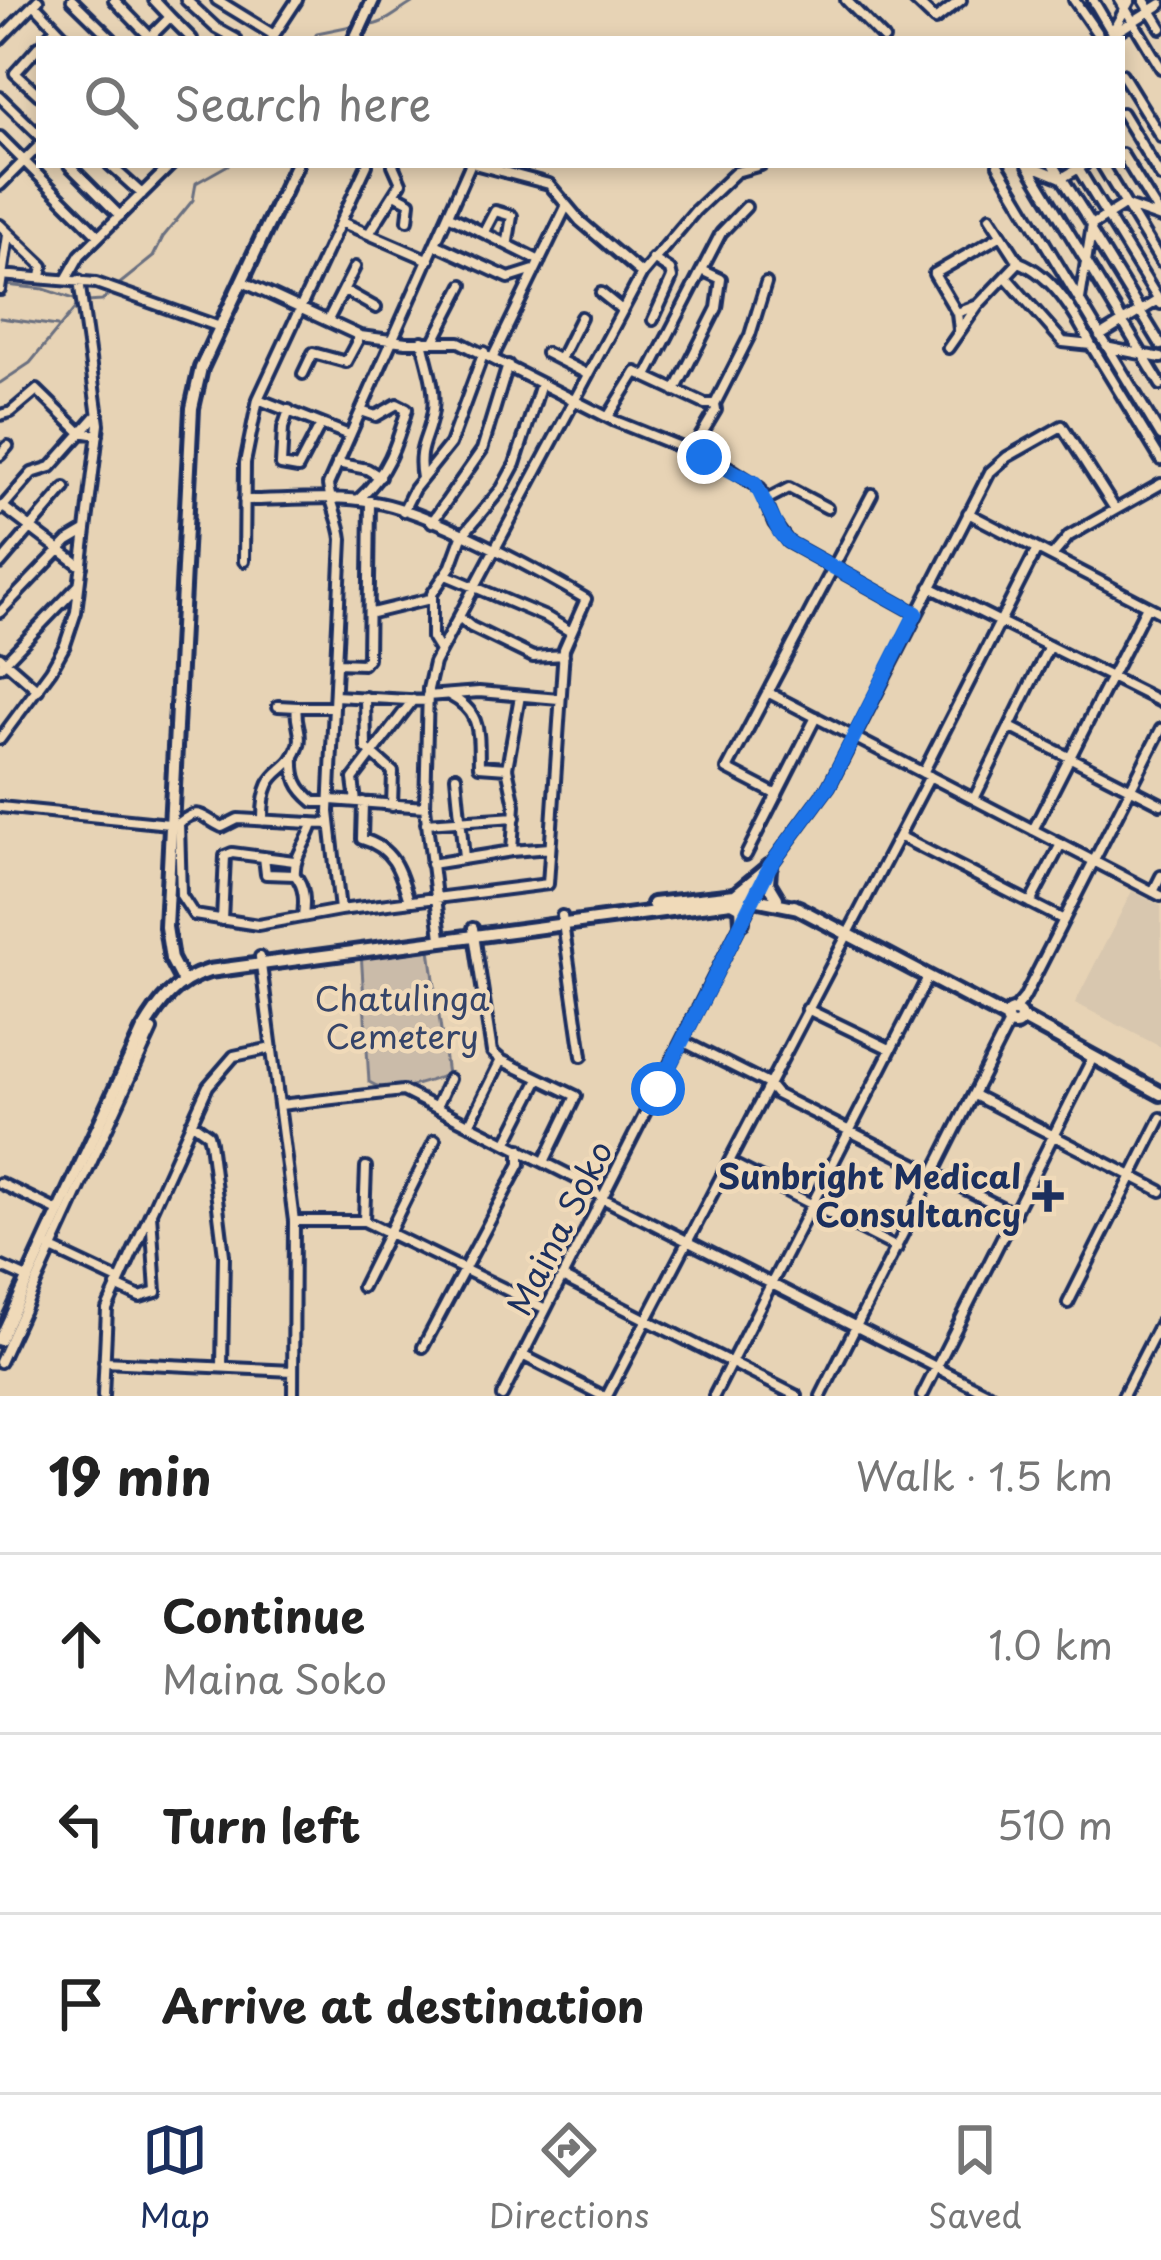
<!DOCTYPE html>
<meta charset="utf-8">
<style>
body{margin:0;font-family:"Playpen Sans",sans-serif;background:#f6f6f6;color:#222}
.stop{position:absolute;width:36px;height:36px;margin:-27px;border:9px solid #1a73e8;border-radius:50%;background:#fff}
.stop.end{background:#1a73e8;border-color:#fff;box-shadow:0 3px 12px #0008}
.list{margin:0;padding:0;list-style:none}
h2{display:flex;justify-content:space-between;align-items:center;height:156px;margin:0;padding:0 48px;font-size:51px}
h2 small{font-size:39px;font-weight:400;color:#767676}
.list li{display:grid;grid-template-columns:78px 1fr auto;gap:36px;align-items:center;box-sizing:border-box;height:180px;padding:0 48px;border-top:3px solid #e0e0e0}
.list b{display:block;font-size:45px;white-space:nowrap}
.list p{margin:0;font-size:39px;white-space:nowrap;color:#767676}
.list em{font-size:39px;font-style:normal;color:#767676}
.icon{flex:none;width:66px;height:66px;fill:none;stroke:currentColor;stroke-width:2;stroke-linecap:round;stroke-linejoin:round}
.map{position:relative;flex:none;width:1161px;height:1396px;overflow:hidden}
.search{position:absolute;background:#fff;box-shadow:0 6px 18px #0003;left:36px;right:36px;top:36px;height:132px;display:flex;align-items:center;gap:30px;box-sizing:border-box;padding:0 42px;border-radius:0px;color:#767676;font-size:45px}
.sheet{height:696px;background:#fff}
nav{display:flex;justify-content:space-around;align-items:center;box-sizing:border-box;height:168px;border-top:3px solid #e0e0e0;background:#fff;font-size:33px;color:#767676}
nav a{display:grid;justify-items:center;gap:6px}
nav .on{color:#1b2f5e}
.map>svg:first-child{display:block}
</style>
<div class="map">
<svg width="1161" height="1396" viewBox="0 0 1161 1396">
<rect width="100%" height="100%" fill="#e7d3b5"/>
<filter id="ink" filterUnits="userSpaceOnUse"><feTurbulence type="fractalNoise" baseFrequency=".00833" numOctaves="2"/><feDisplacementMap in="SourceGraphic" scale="24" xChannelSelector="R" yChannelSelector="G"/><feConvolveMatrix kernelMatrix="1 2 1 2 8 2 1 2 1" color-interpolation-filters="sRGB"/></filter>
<g filter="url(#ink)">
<path fill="#d8c7af" d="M1132,891L1161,906V1047L1075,1003Z"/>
<path fill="#cabba9" stroke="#727584" stroke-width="3" d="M429,942L447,1075C421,1083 393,1097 369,1082L361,951Z"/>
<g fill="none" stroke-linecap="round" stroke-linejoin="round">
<path stroke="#6b7080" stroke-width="3" d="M365,25C385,27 400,8 418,0
M314,39L317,33L356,25
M5,285L44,289L77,300
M117,286L153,257L163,237L193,200L196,183L228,165
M87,302L102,301L111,292
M0,318L57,326
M0,383L30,363L77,306"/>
<g stroke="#1b2f5e" stroke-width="16">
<path id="minor" d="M72,0L112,39
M114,0L150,37
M154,0L170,17
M186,0L216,28L236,39
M217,0L274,35
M846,0L884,39
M914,0L935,20L961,0
M1074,0L1101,39
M1093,0L1113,34
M1120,0L1161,68
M1144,0L1161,28
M34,4L67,39
M1113,31L1130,0
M272,38L297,0
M0,39L38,0
M46,39L56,28
M148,39L170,17L192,39
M1105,39L1161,4
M39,46L15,73L39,95
M1122,74L1161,137
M0,97L39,135
M1122,113L1161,177
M0,137L99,236
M1122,154L1161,217
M69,165L120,216
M110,165L142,194
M478,165L549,184L580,221L642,274
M998,165L1161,436
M1028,165L1161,385
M1030,165L1062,178L1054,165
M1076,165L1161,304
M1084,165L1062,178L1092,225L1124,205L1161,218
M1102,165L1161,262
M0,185L39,146
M395,194L410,202L408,220
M450,216L540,261
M990,217L1019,262
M341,222L429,260
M0,225L43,266L41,277
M1092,225L1091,231L1161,345
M485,230L495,211L512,216L508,241
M370,232L401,183L393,165
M437,245L509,278L534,270
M653,259L670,270L672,278L653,320
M0,275L96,283L220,327
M1006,277L1063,342L1091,345L1161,460
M67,278L80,255L171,165
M241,281L360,336L406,342H459L615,421L725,465L760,488L774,523L788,542L916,613
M0,290L8,235
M344,290L376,308
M601,293L622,310
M1080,299L1091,231
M957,313L978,305L1019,262C1053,275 1076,315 1091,345
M328,320L355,267
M959,330L957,313L934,274L1000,236
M1100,336L1160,299
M434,341L463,285
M948,348L978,305
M1110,348L1161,358
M546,353L587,374
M493,357L566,207
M560,359L581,317
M303,374L313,353L346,362L360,336
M647,376L721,233L746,207
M675,391L717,308L721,279L704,271
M289,410L283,428L281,465L298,468L321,424
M0,415L11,412L37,390L80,432L98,435
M608,417L636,372L705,404H715L750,335L766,283
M349,435L258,399L367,165
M691,452L716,410L715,404
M0,455L8,446
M337,463L367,469L380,477
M422,478C416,446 429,439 433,410C436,387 427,364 422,341
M359,499C387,474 397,444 407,409L397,404L376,416L361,411
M244,500C286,500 332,495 374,502C427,510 537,570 586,599L564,649L548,884L340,910L329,812L342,539C340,520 330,503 328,485L470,165
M766,500L789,488L827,508
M2,506L82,567
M0,510L32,473L51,467L98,414
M403,511L414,489L450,444L484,352
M968,513L1161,613
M432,522L482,450L508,365
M1052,556L1069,536L1161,484
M244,561L245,463L258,399
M0,564L65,488
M446,575L548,618L571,632
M930,587L1161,702
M0,612L68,541L85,531
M372,613L430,599
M459,617L471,627L533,657L564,655
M440,651L432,638V594L451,566L462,536L502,488L515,464L541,384
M0,657L38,690
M337,663L363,664L368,658L370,501
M0,667L78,586
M769,693L1161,896
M449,695C483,713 478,733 479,766L507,768
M335,696L427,701
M427,696L479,692L559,699
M520,696L507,768L515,805L512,851L550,848
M365,697L366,748L393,772L392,806
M278,706L297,707
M1010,727L1161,804
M0,739L51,670L65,645L76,612L99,424L79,280
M294,756C293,778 297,788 314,802H330
M923,773L1037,549
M456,776L464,858
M777,795L727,769L872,494
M974,799L1049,646
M331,800L425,807
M356,802L353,779L413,700
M363,802L362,839C394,848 400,871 409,901
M0,807L169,824L179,823C201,806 200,817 222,827L238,819L329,824
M263,821C262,762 288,779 299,745C303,732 294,721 297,707H334
M179,823L181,895L194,915L258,925L340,910
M426,823L515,817
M1033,830L1147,606
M899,836L1064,920
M746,855L816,717
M264,857L266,874L295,875C305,887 305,901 303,916
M431,864L512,851
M295,875C293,856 308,842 313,824
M1153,892L1161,876
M1030,903L1061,844
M562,916L582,1056
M222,920L225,856L232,853L294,861
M473,928L492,1052L501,1060L576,1096L544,1162
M441,938L425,807L428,689L434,663L642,274L696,210L736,172L761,165
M260,957L294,1221L293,1396
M807,1009L890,1049
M1014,1010L1024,998L1161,729
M682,1041L768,1084L776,1094L1015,1214
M976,1096L1161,1191
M280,1105L403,1091L581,1181L602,1198L993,1396
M436,1107L449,1079
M191,1122L208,1134L210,1142L224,1255L222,1366
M470,1123L501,1060
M507,1142L539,1079
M729,1162L897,1248
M0,1183L58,1211
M294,1221H364L546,1309
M364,1221L366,1167
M50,1248L118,1280
M0,1266L29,1279
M562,1277L797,1396
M116,1286L140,1297L156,1292L151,1213
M362,1287L435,1140
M1068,1303L1161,1118
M423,1347L520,1164V1149
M522,1355L603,1396
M0,1362L152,1030
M104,1362L293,1371
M103,1396L107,1309L208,1086L234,1056L272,1048
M502,1396L770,866L829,786L990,472L1007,457L1062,426L1115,509
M607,1396L930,776
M714,1396L928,977
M821,1396L1009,1023
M922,1396L1092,1059
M1123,1396L1161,1322"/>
</g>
<g stroke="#1b2f5e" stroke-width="20">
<path id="major" d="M355,39L373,0
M769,869L768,883L777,898
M736,894L770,866
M732,902L741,907L742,922
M653,904L753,893
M794,906L1007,1018
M182,980L171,959L166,927L192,408L201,368L296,165
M1007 1018a7 7 0 1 1 14 0a7 7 0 1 1-14 0Z
M1022,1018L1161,1094
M0,1340L142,1032C159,1003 175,981 209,971L754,899L799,908"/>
</g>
<use href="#minor" stroke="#f0dab9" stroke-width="8"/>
<use href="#major" stroke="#f0dab9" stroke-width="10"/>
</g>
</g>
<g fill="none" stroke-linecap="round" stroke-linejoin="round" filter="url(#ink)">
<path stroke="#1a73e8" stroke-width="15" d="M658,1089L770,866L829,786L916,613L788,542L780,533L755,483L704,457"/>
</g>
<path fill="#1b2f5e" stroke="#f0dab9" stroke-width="4.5" d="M1042 1178h12v12h12v12h-12v12h-12v-12h-12v-12h12z"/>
<g text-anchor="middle" stroke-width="9" stroke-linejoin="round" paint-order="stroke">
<g font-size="33" fill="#354469" stroke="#f0dab9">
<text x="402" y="1011">Chatulinga<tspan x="402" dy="38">Cemetery</tspan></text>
</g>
<g font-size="33" font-weight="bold" fill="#1b2f5e" stroke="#f0dab9" text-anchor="end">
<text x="1021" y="1189">Sunbright Medical<tspan x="1021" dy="38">Consultancy</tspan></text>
</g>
<g font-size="33" fill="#1b2f5e" stroke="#f0dab9">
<text transform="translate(560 1228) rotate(-63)" y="12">Maina Soko</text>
</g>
</g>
</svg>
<div class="stop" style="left:658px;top:1089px"></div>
<div class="stop end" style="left:704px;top:457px"></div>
<div class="search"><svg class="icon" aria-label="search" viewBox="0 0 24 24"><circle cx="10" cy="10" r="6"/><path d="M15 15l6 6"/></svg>Search here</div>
</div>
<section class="sheet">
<h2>19 min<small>Walk · 1.5 km</small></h2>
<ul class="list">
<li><svg class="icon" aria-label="ahead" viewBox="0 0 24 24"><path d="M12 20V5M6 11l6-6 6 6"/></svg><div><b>Continue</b><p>Maina Soko</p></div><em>1.0 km</em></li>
<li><svg class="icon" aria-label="left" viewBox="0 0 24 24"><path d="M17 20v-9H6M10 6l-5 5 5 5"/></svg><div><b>Turn left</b></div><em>510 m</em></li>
<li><svg class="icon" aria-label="arrive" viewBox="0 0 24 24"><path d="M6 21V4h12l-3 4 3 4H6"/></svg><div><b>Arrive at destination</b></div></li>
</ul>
</section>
<nav>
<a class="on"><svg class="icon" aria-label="map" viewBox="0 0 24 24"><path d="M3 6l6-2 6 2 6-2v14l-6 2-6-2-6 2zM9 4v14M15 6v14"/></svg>Map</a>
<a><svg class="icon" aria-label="directions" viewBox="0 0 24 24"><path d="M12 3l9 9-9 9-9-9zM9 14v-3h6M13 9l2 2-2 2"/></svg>Directions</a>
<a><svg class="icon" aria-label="saved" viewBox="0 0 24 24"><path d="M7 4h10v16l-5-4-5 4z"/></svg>Saved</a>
</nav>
